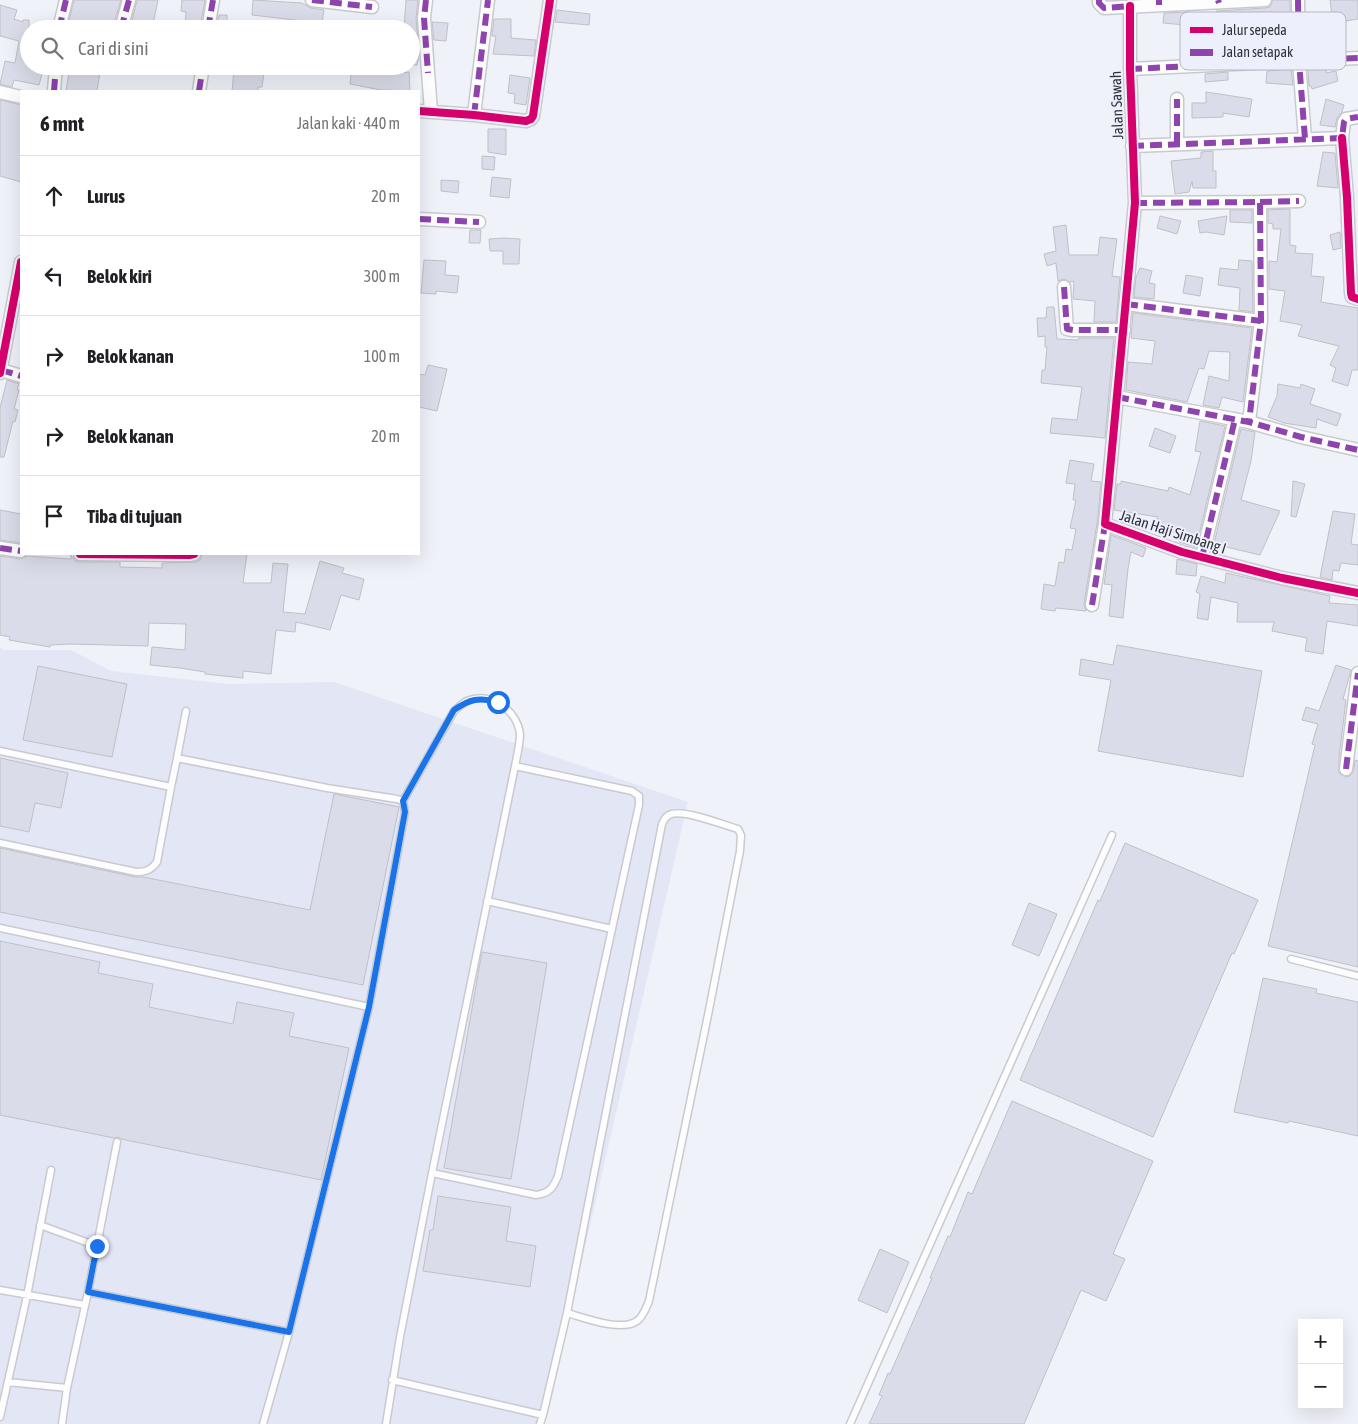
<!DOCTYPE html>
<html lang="id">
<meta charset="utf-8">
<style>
body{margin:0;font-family:"Asap Condensed",sans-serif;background:#f2f2f2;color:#202124}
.controls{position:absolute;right:15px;bottom:15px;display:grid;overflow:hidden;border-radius:0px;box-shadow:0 5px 20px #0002}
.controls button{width:45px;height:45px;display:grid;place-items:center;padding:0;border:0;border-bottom:1px solid #e0e0e0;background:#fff;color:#202124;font:25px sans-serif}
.stop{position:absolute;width:15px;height:15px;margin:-11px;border:4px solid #1a73e8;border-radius:50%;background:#fff}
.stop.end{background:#1a73e8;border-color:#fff;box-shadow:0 1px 5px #0008}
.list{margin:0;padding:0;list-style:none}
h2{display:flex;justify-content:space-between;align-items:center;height:65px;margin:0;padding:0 20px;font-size:21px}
h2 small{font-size:16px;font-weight:400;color:#757577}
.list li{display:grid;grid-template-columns:32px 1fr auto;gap:15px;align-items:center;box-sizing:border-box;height:80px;padding:0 20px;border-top:1px solid #e0e0e0}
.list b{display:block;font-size:19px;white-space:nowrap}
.list em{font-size:16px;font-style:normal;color:#757577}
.icon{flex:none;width:28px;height:28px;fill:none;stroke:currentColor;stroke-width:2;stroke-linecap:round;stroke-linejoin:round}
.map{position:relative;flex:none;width:1358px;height:1424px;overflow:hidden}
.search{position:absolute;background:#fff;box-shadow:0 5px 20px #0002;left:20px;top:20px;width:400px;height:55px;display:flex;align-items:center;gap:12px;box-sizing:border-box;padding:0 18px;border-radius:28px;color:#757577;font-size:19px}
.panel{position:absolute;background:#fff;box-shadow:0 5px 20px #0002;left:20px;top:90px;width:400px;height:465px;border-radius:0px}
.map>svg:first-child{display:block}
</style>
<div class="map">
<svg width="1358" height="1424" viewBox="0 0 1358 1424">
<rect width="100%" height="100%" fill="#f0f2fa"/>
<path fill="#e3e6f5" d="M0,647L4,650H71L111,671L228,684L334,682L688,802L544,1424H0Z"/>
<path fill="#dadce9" stroke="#c0c0c6" d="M74,0H121L113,26L89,23V29H67Z
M137,0H158L152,29H130Z
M182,0H205L200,29H185L186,12L181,11Z
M253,0L302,3L311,8L324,10L321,29H302L303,21L252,15Z
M406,0H418L416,18L419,56L417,65H411V29H404Z
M1273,0H1290L1291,53L1267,54L1268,45H1255V27L1217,28L1216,11L1265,8L1270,7Z
M1330,0H1358V19L1333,23Z
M0,5L17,10L14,19L23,22V20H29V66H44L39,85L14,80L12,87L0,84L5,61L15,63L19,41L0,36Z
M557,10L590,14L589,25L555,22Z
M1188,12L1198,13L1196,26L1163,23L1164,13Z
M219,15H227V29H216Z
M494,19H511V38L536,40L534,56L493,54L496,36H492Z
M432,22L448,23L446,41L434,40Z
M70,66H101L97,91H66Z
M359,66L396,69V73L409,72L410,91L381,90L350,84L351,75L357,72Z
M1327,68L1326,73L1336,71L1338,81L1312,89L1311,86H1309L1308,69Z
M1291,69L1293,85L1266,83L1267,71Z
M234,70L264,73L262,87H258V91H232Z
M1228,72V80L1205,82V74Z
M510,75L530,78L526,105L514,103L515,94L508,93Z
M1206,92L1252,99L1249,117L1223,113V117L1192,118V103H1206Z
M1326,99L1344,105L1342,112L1337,118L1335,127L1320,125Z
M0,100L21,105V182L0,176Z
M488,129H506V155L488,152Z
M1213,151V171H1216V188H1193L1192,181L1189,192L1175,194L1171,161L1201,158V152Z
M1323,152L1335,153L1338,188L1317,186Z
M482,156L495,157L494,170L482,169Z
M492,177L511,179L509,198L490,196Z
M441,180L459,181L458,193L441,191Z
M1290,209V245L1296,246L1295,253L1313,254L1311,276L1324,277L1321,302L1358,308V370H1352L1348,386L1332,381L1336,368L1330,365L1339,346L1298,336L1302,325L1280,321L1285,291L1269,289V261L1277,262L1281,229H1273V224L1268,223V210Z
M1230,210H1252V223L1230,222Z
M1160,216L1181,221L1177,234L1157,228Z
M1227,216L1224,235L1206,232L1200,233L1198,221Z
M1066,225L1069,255H1098L1100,237L1117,239L1112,276L1120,277L1116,322H1094L1095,301L1073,299L1074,281L1070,282L1064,279L1058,281L1056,263L1047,266L1044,254L1056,251L1053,227Z
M470,230H481L480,243H469Z
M1340,232L1341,248L1333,250L1330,235Z
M504,238L520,239L519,264H503V251H490L489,239Z
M424,260L446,261L445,275L459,276L457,293L436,291V294L421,293Z
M1239,260L1252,261L1253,312L1239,310L1240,288L1218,285L1220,268L1238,270Z
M1140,268L1152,271L1149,283L1155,284L1154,299L1134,297L1136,277Z
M1186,275L1203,278L1200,296L1183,293Z
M1047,307H1054L1057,339L1078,340L1079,338H1114L1105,438L1050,433L1052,418L1077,420L1082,387L1041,383L1042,370H1045L1047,347H1045V336L1038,337L1037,318H1046Z
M1133,313L1252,328L1243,402L1222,397L1219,408L1203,405L1209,376L1229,381L1230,352L1209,351L1204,369L1199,368L1187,402L1126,390L1128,362L1152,364L1155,341L1131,338Z
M428,365L447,369L437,411L419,407V374L425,375Z
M7,380L19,384L17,390H19L14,409L18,410L15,422L13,421L4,457H0V408Z
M1278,384L1300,388L1301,384L1315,389L1310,404L1341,414L1337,426L1317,419L1316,428L1284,423L1268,417L1277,396Z
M1200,421L1225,426L1196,547L1179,542L1180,535L1155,526L1158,517L1114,510L1117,484H1121V481L1168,491L1169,487L1190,495L1201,452L1195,451Z
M1155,428L1176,436L1170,453L1149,446Z
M1241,429L1255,432L1251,461L1241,500L1280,511L1260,555L1214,544Z
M1070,460L1094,464L1091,481L1101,482L1098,517L1084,604L1086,611L1056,608L1055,611L1041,609L1044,584L1055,586L1059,562L1064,563L1066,549L1072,550L1076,529L1070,528L1076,500H1073L1075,484L1066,483Z
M1293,481L1305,484L1296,517L1291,516Z
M0,510L21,514V543L0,540Z
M1333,511L1355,514L1351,544L1358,545V565L1341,563L1339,571L1333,570L1332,580L1320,577Z
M1111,535L1146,548L1143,557L1131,552L1128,569L1123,618L1109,616L1112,585L1104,584Z
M202,554H247L243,583H271L273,563L288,564L283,612L305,614L320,561L344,568L342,573L364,579L359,600L341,595L330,630L296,622L295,632L276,630L271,674L243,671V678L205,674V672L180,668L150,665L152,647L185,650L186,624L149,623L148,646L70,644L50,645V647L9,640L10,637L0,635V556L20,559L28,556L71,559V555L75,561L79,562H120V567L162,568V563L196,562L200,560Z
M1177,559L1197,564L1196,576L1176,574Z
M1226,573L1330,596L1329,603L1358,605V626L1327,621L1323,654L1305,651L1307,638L1272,631L1274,622H1237L1238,603L1211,597L1208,620L1197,618L1200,594L1196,592L1201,576L1225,583Z
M1117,645L1262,671L1243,777L1098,751L1111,680L1079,675L1081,659L1113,665Z
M1336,665L1351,670L1343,699L1346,700L1339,757V773L1345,777L1350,776L1354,770L1355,760L1358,761V967L1268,946L1315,745L1312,744L1318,724L1302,720L1306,707L1319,711Z
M38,666L127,684L112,757L23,740Z
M0,758L68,773L61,808L35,803L29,832L0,826Z
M334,794L399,807L363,985L0,912V848L135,877H143L310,910Z
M1125,843L1258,900L1234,954L1232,953L1153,1137L1020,1080L1098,900L1100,901Z
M1029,903L1057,914L1039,956L1012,945Z
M0,941L100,962L98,973L153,984L149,1007L233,1024L237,1002L294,1013L289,1036L349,1048L321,1180L121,1139L118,1137L114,1138L0,1115Z
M482,952L547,963L511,1179L444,1168Z
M1263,978L1317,989L1316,993L1358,1002V1136L1289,1121L1288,1123L1234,1112Z
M1012,1101L1153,1161L1113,1254L1125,1259L1106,1301L1081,1290L1024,1424H869L882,1396L879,1395L888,1373L890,1374L932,1278H930L948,1236L950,1237L968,1192L972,1194Z
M438,1196L511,1207L506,1241L536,1246L530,1287L423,1271L430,1230H433Z
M880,1249L909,1262L887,1313L858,1300Z"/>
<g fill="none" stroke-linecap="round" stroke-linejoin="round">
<g stroke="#c8cad0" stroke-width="9">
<path id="lane" d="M0,751L171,787L157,862C151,870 146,872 136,872L0,843
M177,758L186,711
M171,787L177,758L327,788L397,799L403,801L405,813L369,1007L289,1332L263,1424
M487,901L612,929
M0,928L369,1007
M1291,959L1358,976
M432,1173L536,1195C550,1193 553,1188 558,1176L639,805V796L632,791L515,766
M40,1225L97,1246
M0,1290L85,1305
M88,1292L289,1332
M392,1380L543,1415L567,1313L662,824C664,820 665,817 669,815C682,808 723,825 738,829L741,835L740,851L708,1015L649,1301C646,1308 643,1317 637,1321C621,1332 585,1318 567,1313
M8,1382L67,1388
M0,1417L27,1296L51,1170
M62,1424L67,1388L88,1292L117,1142
M386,1424L400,1337L432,1173L515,766C517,756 520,744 520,734C517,710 490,691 467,701C462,703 458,708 454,711L403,801
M540,1424L543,1415
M850,1424L1112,835"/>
</g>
<g stroke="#c8cad0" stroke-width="15">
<path id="street" d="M312,0L372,7
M426,0L424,18L431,112
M1099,0V3L1104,8L1265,0
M1298,0L1299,61L1305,139
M1130,6V69L1135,203L1105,524L1182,552L1282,578L1358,593
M59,29L66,0
M121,29L129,0
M208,29L213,0
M345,66L351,67
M1130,69L1358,58
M54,91L56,66
M199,91L203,66
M0,92L21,97
M419,111L474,115L526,121L531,119L533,116L550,0
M474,115L488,0
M1342,138L1347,197L1351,293L1352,297L1358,299
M1177,144V99
M1132,146L1342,138L1344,122L1346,119L1358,117
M1260,202L1299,201
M1135,203L1260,202L1261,321L1249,422
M419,219L479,222
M1064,287L1067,329L1073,330H1124
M1126,304L1261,321
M1,370L21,376
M0,373L21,262
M1117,397L1249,422L1301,437L1358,450
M0,548L21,551
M80,554L189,555L194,554
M1202,557L1235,419
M1092,605L1105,524
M1346,769L1358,673"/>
</g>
<use href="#lane" stroke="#fdfdfe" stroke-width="6"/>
<use href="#street" stroke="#fdfdfe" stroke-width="12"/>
<path stroke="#8e44ad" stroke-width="6" stroke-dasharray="12 6" stroke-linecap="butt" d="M312,0L372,7
M426,0L424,18L428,73
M1099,0V3L1104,8L1130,6V8
M1218,0L1219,3
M1298,0L1299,61L1305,139
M1159,5V0
M59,29L66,0
M121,29L129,0
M208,29L213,0
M345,66L351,67
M1130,69L1358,58
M54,91L56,66
M199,91L203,66
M474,115L488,0
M1177,144V99
M1132,146L1342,138L1344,122L1346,119L1358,117
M1260,202L1299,201
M1135,203L1260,202L1261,321L1249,422
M419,219L479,222
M1064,287L1067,329L1073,330H1124
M1126,304L1261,321
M1,370L21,376
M1117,397L1249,422L1301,437L1358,450
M0,548L21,551
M1202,557L1235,419
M1092,605L1105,524
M1346,769L1358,673"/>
<g stroke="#edeffd" stroke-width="11">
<path id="cycleway" d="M1130,6V69L1135,203L1105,524L1182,552L1282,578L1358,593
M419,111L474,115L526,121L531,119L533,116L550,0
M1342,138L1347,197L1351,293L1352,297L1358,299
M0,373L21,262
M80,554L189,555L194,554"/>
</g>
<use href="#cycleway" stroke="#d6006c" stroke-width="8"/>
</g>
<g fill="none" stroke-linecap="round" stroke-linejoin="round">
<path stroke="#1a73e8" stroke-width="6" d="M97,1246L88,1292L289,1332L369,1007L405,812L403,801L454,710C470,699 478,697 498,702"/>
</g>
<g text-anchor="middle" stroke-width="4" stroke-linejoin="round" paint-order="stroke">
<g font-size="15" fill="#313237" stroke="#edeffd">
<text transform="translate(1117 105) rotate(-92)" y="5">Jalan Sawah</text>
<text transform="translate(1173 532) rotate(18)" y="5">Jalan Haji Simbang I</text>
</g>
</g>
<rect x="1180" y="12" width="166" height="58" rx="8" fill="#edeffd" stroke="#b5b6c2" stroke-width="1"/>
<rect x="1190" y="27" width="23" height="6" fill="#d6006c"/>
<rect x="1190" y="49" width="23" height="7" fill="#8e44ad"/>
<g font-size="14" fill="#313237">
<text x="1222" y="35">Jalur sepeda</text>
<text x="1222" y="57">Jalan setapak</text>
</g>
</svg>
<div class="controls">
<button>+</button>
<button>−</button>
</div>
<div class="stop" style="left:498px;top:702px"></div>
<div class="stop end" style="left:97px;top:1246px"></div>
<div class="search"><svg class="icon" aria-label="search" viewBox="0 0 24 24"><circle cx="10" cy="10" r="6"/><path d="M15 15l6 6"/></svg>Cari di sini</div>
<section class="panel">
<h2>6 mnt<small>Jalan kaki · 440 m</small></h2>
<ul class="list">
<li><svg class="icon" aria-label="ahead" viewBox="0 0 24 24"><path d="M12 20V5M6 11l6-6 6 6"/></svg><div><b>Lurus</b></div><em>20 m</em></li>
<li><svg class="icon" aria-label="left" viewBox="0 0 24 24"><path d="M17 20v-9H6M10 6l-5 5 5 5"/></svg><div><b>Belok kiri</b></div><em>300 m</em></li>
<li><svg class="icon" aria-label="right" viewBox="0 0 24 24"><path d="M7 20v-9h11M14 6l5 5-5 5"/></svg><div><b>Belok kanan</b></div><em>100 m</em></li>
<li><svg class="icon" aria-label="right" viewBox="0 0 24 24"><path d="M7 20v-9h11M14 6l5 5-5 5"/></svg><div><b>Belok kanan</b></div><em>20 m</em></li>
<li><svg class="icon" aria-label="arrive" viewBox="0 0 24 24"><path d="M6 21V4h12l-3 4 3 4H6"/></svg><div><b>Tiba di tujuan</b></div></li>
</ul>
</section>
</div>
